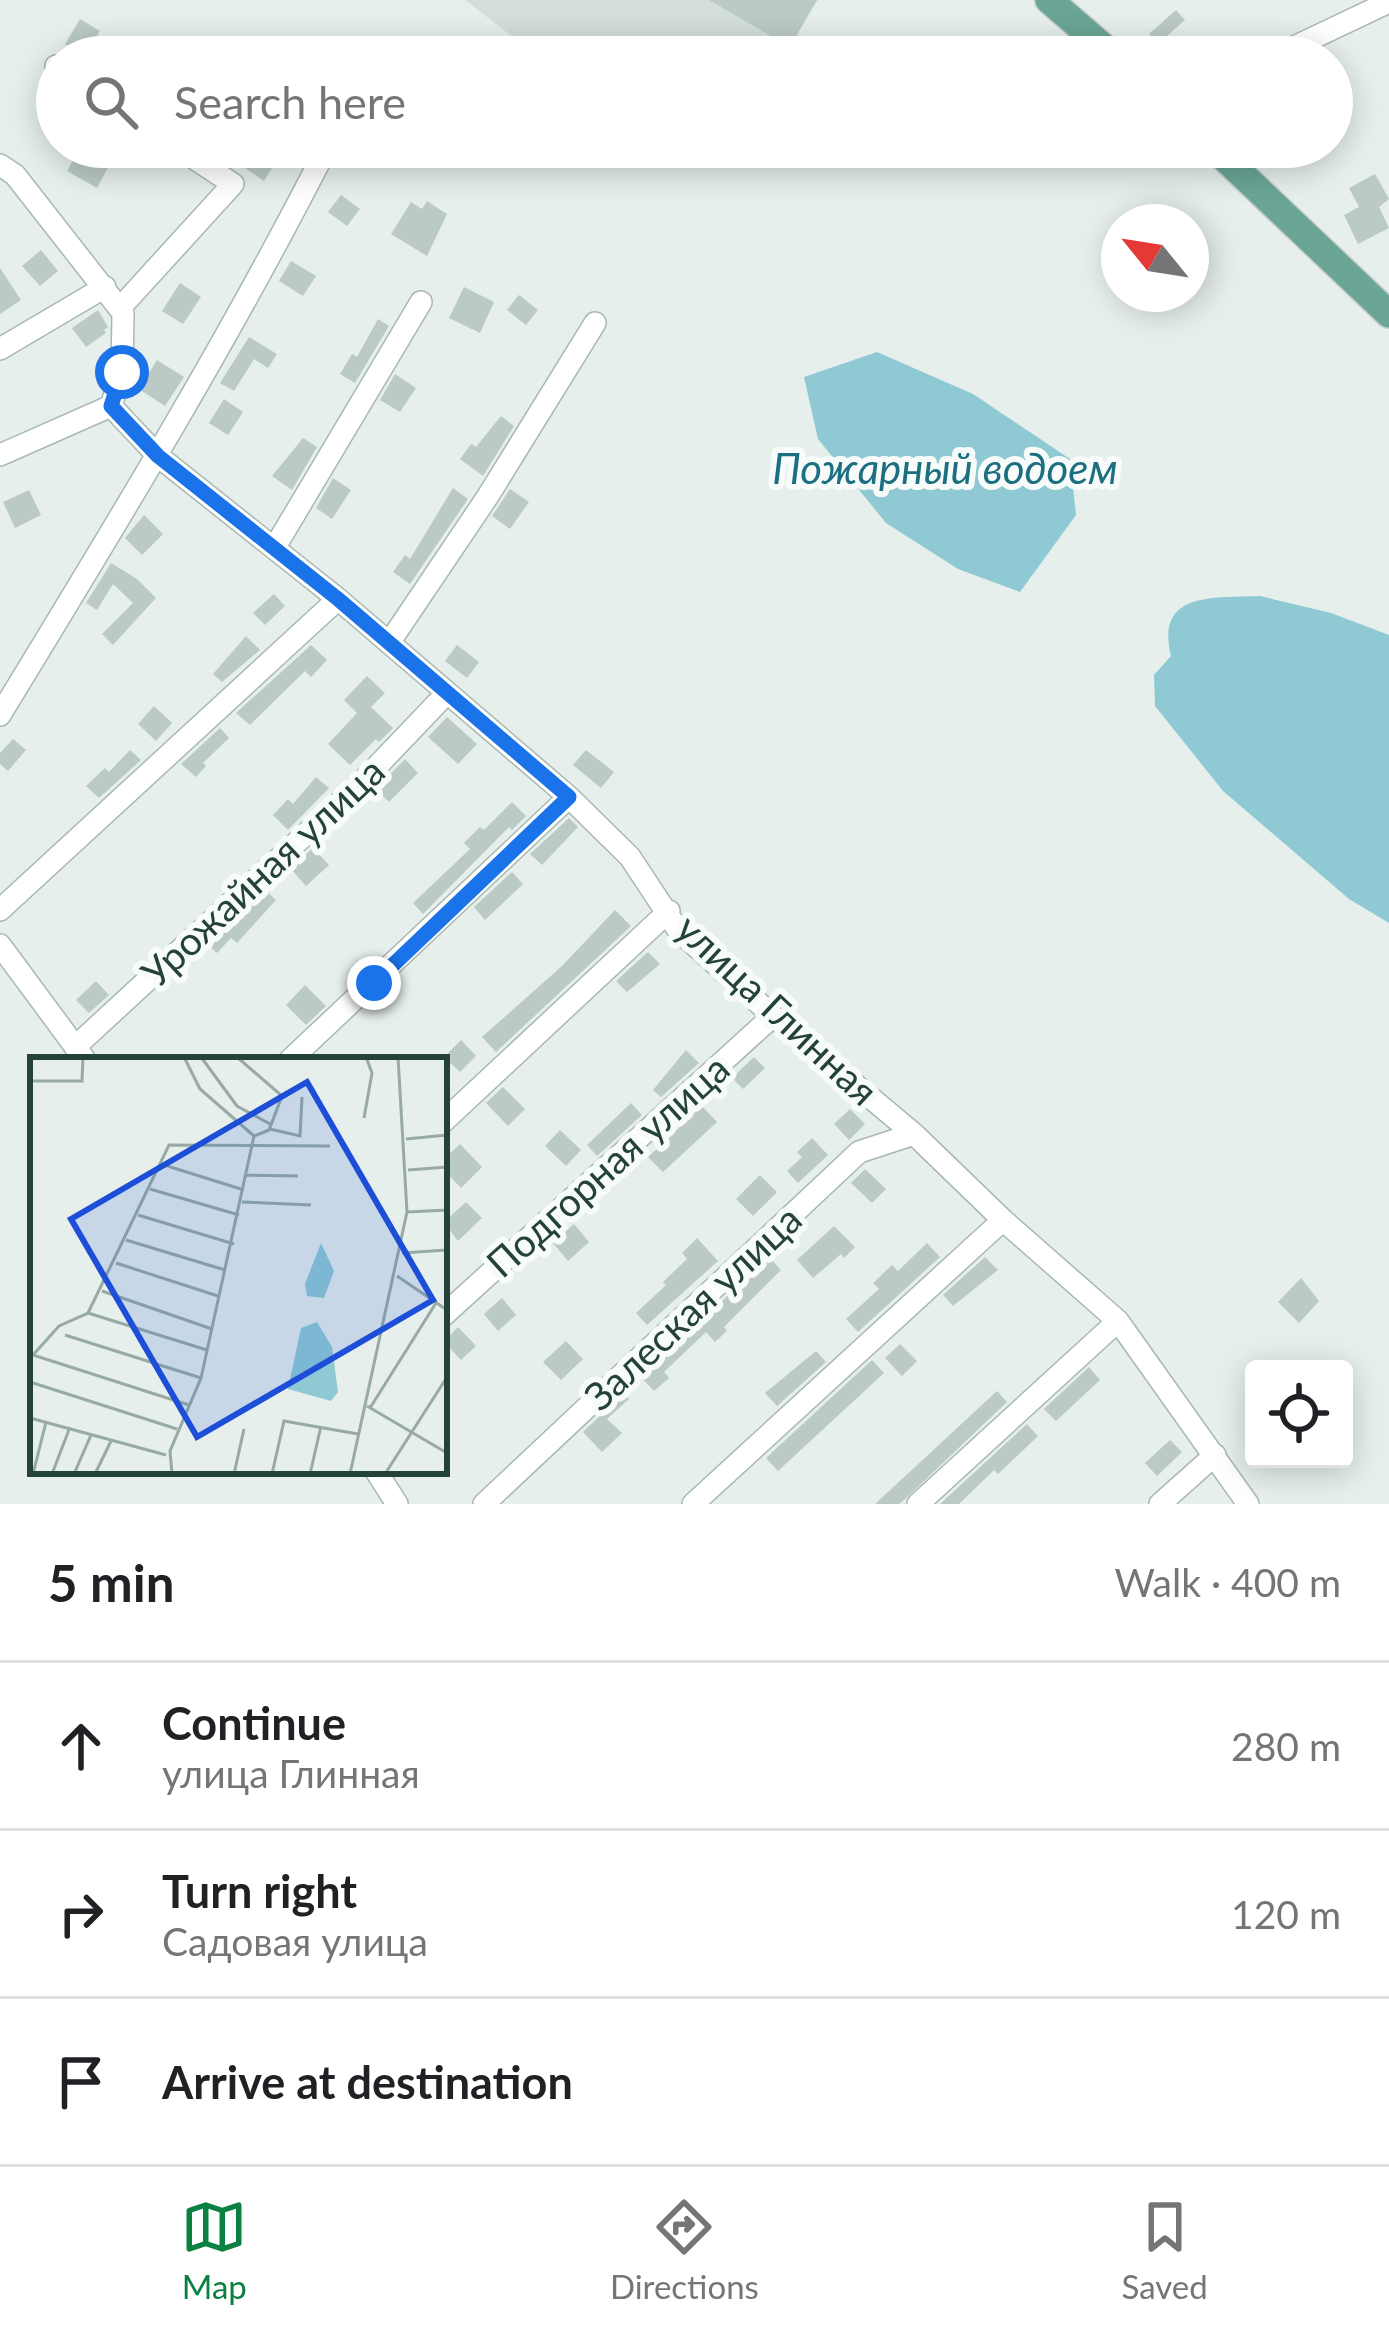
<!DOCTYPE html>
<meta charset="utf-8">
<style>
body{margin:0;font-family:Lato,sans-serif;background:#f2f2f2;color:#202124}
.controls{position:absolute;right:36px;bottom:36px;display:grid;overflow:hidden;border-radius:12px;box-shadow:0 6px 30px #0003}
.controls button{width:108px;height:108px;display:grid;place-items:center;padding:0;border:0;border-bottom:3px solid #e0e0e0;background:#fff;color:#202124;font:60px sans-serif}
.compass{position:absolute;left:1101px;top:204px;width:108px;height:108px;border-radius:50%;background:#fff;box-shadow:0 6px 30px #0003;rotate:300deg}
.stop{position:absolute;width:36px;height:36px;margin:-27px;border:9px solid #1a73e8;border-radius:50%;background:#fff}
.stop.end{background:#1a73e8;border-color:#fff;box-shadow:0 3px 12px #0008}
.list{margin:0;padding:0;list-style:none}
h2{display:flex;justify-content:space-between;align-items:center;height:156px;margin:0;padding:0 48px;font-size:51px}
h2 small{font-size:39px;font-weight:400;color:#757577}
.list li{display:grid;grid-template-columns:78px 1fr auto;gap:36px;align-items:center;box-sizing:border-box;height:168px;padding:0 48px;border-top:3px solid #e0e0e0}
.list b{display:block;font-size:45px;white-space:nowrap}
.list p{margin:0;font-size:39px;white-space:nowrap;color:#757577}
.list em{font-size:39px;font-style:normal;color:#757577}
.icon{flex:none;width:66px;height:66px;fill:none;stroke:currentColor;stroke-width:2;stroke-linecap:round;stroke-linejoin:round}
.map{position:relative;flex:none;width:1389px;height:1504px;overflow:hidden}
.search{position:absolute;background:#fff;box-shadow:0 6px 30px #0003;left:36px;right:36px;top:36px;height:132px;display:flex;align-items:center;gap:30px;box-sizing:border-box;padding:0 42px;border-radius:66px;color:#757577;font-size:45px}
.sheet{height:660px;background:#fff}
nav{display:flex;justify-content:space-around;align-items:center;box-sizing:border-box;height:168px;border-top:3px solid #e0e0e0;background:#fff;font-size:33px;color:#757577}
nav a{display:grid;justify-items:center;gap:6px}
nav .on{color:#0b8043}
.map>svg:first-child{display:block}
</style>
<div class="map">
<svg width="1389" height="1504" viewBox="0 0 1389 1504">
<rect width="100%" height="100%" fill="#e6efeb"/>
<path fill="#d4dfda" d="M465,0H818L779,57H539Z"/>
<path fill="#8ec9d4" d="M877,352L973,394L1070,459L1076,515L1020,592L958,569L886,523L818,439L804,377Z
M1260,596L1331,613L1389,635V923L1349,899L1223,791L1155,706L1154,675L1171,656C1155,591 1214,598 1260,596Z"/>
<path fill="#bbcac4" d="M709,0H817L790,47Z
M1176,10L1185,20L1158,44L1149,34Z
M80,19L100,31L85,56L65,44Z
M80,147L110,164L97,188L67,171Z
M214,147H260L278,159L264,181Z
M1375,174L1389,199L1379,207L1389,228L1358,244L1344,215L1359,207L1349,188Z
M341,195L360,209L347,226L328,212Z
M427,201L447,214L427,256L391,234L411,202L422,209Z
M41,250L58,271L40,286L22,266Z
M291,261L316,276L303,296L279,281Z
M0,268L21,300L0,314Z
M180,283L201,297L183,324L162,311Z
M464,287L494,302L480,333L449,318Z
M519,295L538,310L526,325L507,310Z
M98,310L108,327L104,330L106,333L86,347L72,328Z
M378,319L389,326L355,383L340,374L352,354L357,357Z
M249,337L277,354L268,368L254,359L234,391L220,383Z
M157,360L184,377L165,406L139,389Z
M395,374L416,388L400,412L380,400Z
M224,399L243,412L228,435L209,423Z
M501,416L514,426L483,476L460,459L471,444L476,447Z
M303,438L317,447L292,490L272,476Z
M333,478L351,490L332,519L316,508Z
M453,488L468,499L410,584L393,572L405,555L410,559Z
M510,489L529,502L510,529L492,516Z
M29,490L41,515L15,528L3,502Z
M144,515L163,534L142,555L125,538Z
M111,563L137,579L156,598L113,645L102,634L133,603L113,584L97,610L86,603Z
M274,594L285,606L265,625L253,613Z
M246,636L260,650L222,682L213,674Z
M311,645L327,660L311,677L305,671L250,725L236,713Z
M457,645L479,662L467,678L445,661Z
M367,676L385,693L371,707L393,728L379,742L376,739L350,765L328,744L357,713L344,700Z
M154,706L172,723L156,741L138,724Z
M447,717L477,744L458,764L428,737Z
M220,728L229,738L203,763L206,766L196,777L181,764Z
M13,739L26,750L8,771L0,764V753Z
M130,750L141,760L99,798L86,786L105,768L109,772Z
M586,750L614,772L601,788L573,765Z
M405,759L418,773L389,802L376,789Z
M316,777L329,788L288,830L273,815L288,799L293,804Z
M512,802L526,816L512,830L509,827L423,914L413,903L470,849L464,843L480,827L484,830Z
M569,818L578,827L542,865L530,854Z
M313,848L329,865L306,886L290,868Z
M512,872L523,884L485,920L474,907Z
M266,891L276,900L237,943L231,938L217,953L208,945Z
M615,910L631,926L496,1052L482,1037L562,966Z
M648,952L660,964L627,992L616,981Z
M96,981L109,995L89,1013L76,1000Z
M305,985L326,1006L306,1025L286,1005Z
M461,1040L476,1056L460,1072L444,1057Z
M686,1050L699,1063L661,1097L653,1090Z
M754,1057L765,1068L743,1089L732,1078Z
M503,1087L525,1109L508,1126L486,1103Z
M631,1103L642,1115L597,1156L587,1145Z
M702,1106L717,1122L663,1172L648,1157Z
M850,1109L865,1124L849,1140L834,1124Z
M560,1130L581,1150L566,1166L545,1146Z
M812,1138L828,1155L798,1183L787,1171L802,1157L797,1152Z
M460,1144L482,1167L461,1188L444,1170V1159Z
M865,1169L886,1189L872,1203L851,1183Z
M760,1175L777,1192L753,1216L736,1199Z
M466,1202L482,1218L458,1241L444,1222Z
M574,1224L589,1242L568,1261L553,1243Z
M834,1226L855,1247L844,1258L841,1254L813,1278L797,1260Z
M697,1238L718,1261L647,1325L636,1313L666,1285L663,1282L687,1259L682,1253Z
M927,1243L940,1257L858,1332L846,1319L879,1289L873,1283L892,1265L898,1271Z
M769,1257L781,1270L724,1327L727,1331L715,1342L706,1332L664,1372L669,1378L654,1391L641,1377Z
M985,1257L998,1270L953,1306L943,1295Z
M1301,1278L1319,1301L1299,1323L1278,1302Z
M502,1298L516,1315L498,1331L484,1314Z
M458,1327L476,1346L461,1360L444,1342Z
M566,1341L583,1359L561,1380L543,1362Z
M900,1344L917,1361L902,1376L885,1358Z
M816,1351L826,1362L777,1406L765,1393Z
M872,1360L884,1373L778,1471L766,1458Z
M1089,1367L1100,1380L1056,1421L1044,1409Z
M997,1391L1007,1402L904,1500L899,1504H875Z
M624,1393L629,1399L607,1419L622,1433L602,1452L583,1432Z
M1027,1424L1038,1436L998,1474L994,1470L959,1504H940Z
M1170,1440L1182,1452L1157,1476L1145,1463Z"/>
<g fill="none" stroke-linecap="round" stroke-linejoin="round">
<g stroke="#a8b8b2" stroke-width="24">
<path id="minor" d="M1273,57L1389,2
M56,66L57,67
M0,165L15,175L123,313L122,372L111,406
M120,308L233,184L177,147
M0,349L105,287
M111,406L158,456L338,599L569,797L630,857L678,930L773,1016L914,1134L1003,1220L1118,1321L1248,1504
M0,455L111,406
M275,547L421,302
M389,643L488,496L595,323
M0,715C114,528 228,342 327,147
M0,910L338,599
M0,945L85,1060
M75,1047L361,783L446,694
M290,1060L569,797
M444,1121L669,911
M444,1315L773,1016
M376,1471L397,1504
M484,1504L859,1152L914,1134
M693,1504L1003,1220
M918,1504L1118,1321
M1160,1504L1215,1455"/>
</g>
<g stroke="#c2cac8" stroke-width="30">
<path id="major" d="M1049,0L1115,57
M1213,147L1389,314"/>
</g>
<use href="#minor" stroke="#fff" stroke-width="21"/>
<use href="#major" stroke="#6aa596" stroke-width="27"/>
</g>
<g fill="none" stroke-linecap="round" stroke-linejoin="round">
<path stroke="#1a73e8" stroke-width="15" d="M122,372L111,406L158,456L338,599L569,797L374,983"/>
</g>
<g text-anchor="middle" stroke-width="12" stroke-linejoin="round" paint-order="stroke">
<g font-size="39" fill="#24423a" stroke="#f7fbf9">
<text transform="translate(263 872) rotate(-43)" y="14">Урожайная улица</text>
<text transform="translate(777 1010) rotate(43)" y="14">улица Глинная</text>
<text transform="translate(608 1166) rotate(-42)" y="14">Подгорная улица</text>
<text transform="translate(693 1308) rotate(-43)" y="14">Залеская улица</text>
</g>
<g font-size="42" font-style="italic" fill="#1c6f80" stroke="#f7fbf9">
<text x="945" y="484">Пожарный водоем</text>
</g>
</g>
<g transform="translate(30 1057)">
<rect width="417" height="417" fill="#e6efeb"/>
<path d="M291,186L304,214L294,241L277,239L275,227ZM287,265L302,290L308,335L301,344L258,332L271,271Z" fill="#8ec9d4"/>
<path fill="none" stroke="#98aaa4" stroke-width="3" d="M154,0L170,32L224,79M171,0L207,49L242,68M207,0L252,39L239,73L224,79M0,24H52L53,0M334,61L342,16L336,0M240,72L270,79L272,40M376,82L417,78M131,107L214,133M378,113L417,110M216,118L268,119M120,132L209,158M212,145L281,148M377,155L417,153M108,158L204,187M96,183L195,213M372,196L417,193M86,206L188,239M367,219L417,253M72,234L182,272M58,256L177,293M35,278L171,321M0,325L147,372M159,348L3,298L29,269L58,256L139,88L300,89M337,349L417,396M340,351L406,246M0,361L136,398M3,417L16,365M22,417L40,370M44,417L61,378M65,417L81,384M142,417L140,394L171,321L224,79M204,417L214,372M242,417L254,364L328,377M280,417L291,369M320,417L377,155L368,0M355,417L417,320"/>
<path fill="#1d4ed8" fill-opacity="0.15" stroke="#1d4ed8" stroke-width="6" d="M277,25L403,243L167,380L41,162Z"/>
<rect width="417" height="417" fill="none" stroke="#24423a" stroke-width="6"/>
</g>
</svg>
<div class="controls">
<button><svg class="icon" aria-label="locate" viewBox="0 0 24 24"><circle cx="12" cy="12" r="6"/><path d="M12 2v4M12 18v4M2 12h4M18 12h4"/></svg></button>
</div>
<svg class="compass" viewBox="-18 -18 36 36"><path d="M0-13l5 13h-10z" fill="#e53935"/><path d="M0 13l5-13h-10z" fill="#757577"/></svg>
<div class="stop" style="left:122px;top:372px"></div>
<div class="stop end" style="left:374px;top:983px"></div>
<div class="search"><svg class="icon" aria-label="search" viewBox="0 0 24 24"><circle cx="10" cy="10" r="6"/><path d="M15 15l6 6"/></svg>Search here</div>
</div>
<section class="sheet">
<h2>5 min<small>Walk · 400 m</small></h2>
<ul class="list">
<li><svg class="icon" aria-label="ahead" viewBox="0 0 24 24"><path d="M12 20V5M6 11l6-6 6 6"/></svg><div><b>Continue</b><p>улица Глинная</p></div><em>280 m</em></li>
<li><svg class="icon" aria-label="right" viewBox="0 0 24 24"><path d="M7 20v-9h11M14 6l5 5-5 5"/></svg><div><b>Turn right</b><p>Садовая улица</p></div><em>120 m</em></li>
<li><svg class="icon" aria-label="arrive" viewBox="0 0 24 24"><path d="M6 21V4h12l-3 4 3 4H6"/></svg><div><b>Arrive at destination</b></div></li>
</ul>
</section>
<nav>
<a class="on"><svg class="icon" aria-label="map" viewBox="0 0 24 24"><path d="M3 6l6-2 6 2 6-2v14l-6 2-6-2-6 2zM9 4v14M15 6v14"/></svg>Map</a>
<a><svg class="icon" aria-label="directions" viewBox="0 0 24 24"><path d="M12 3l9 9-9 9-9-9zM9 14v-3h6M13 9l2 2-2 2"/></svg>Directions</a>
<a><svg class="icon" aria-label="saved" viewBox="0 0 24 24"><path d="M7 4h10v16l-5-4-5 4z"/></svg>Saved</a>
</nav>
